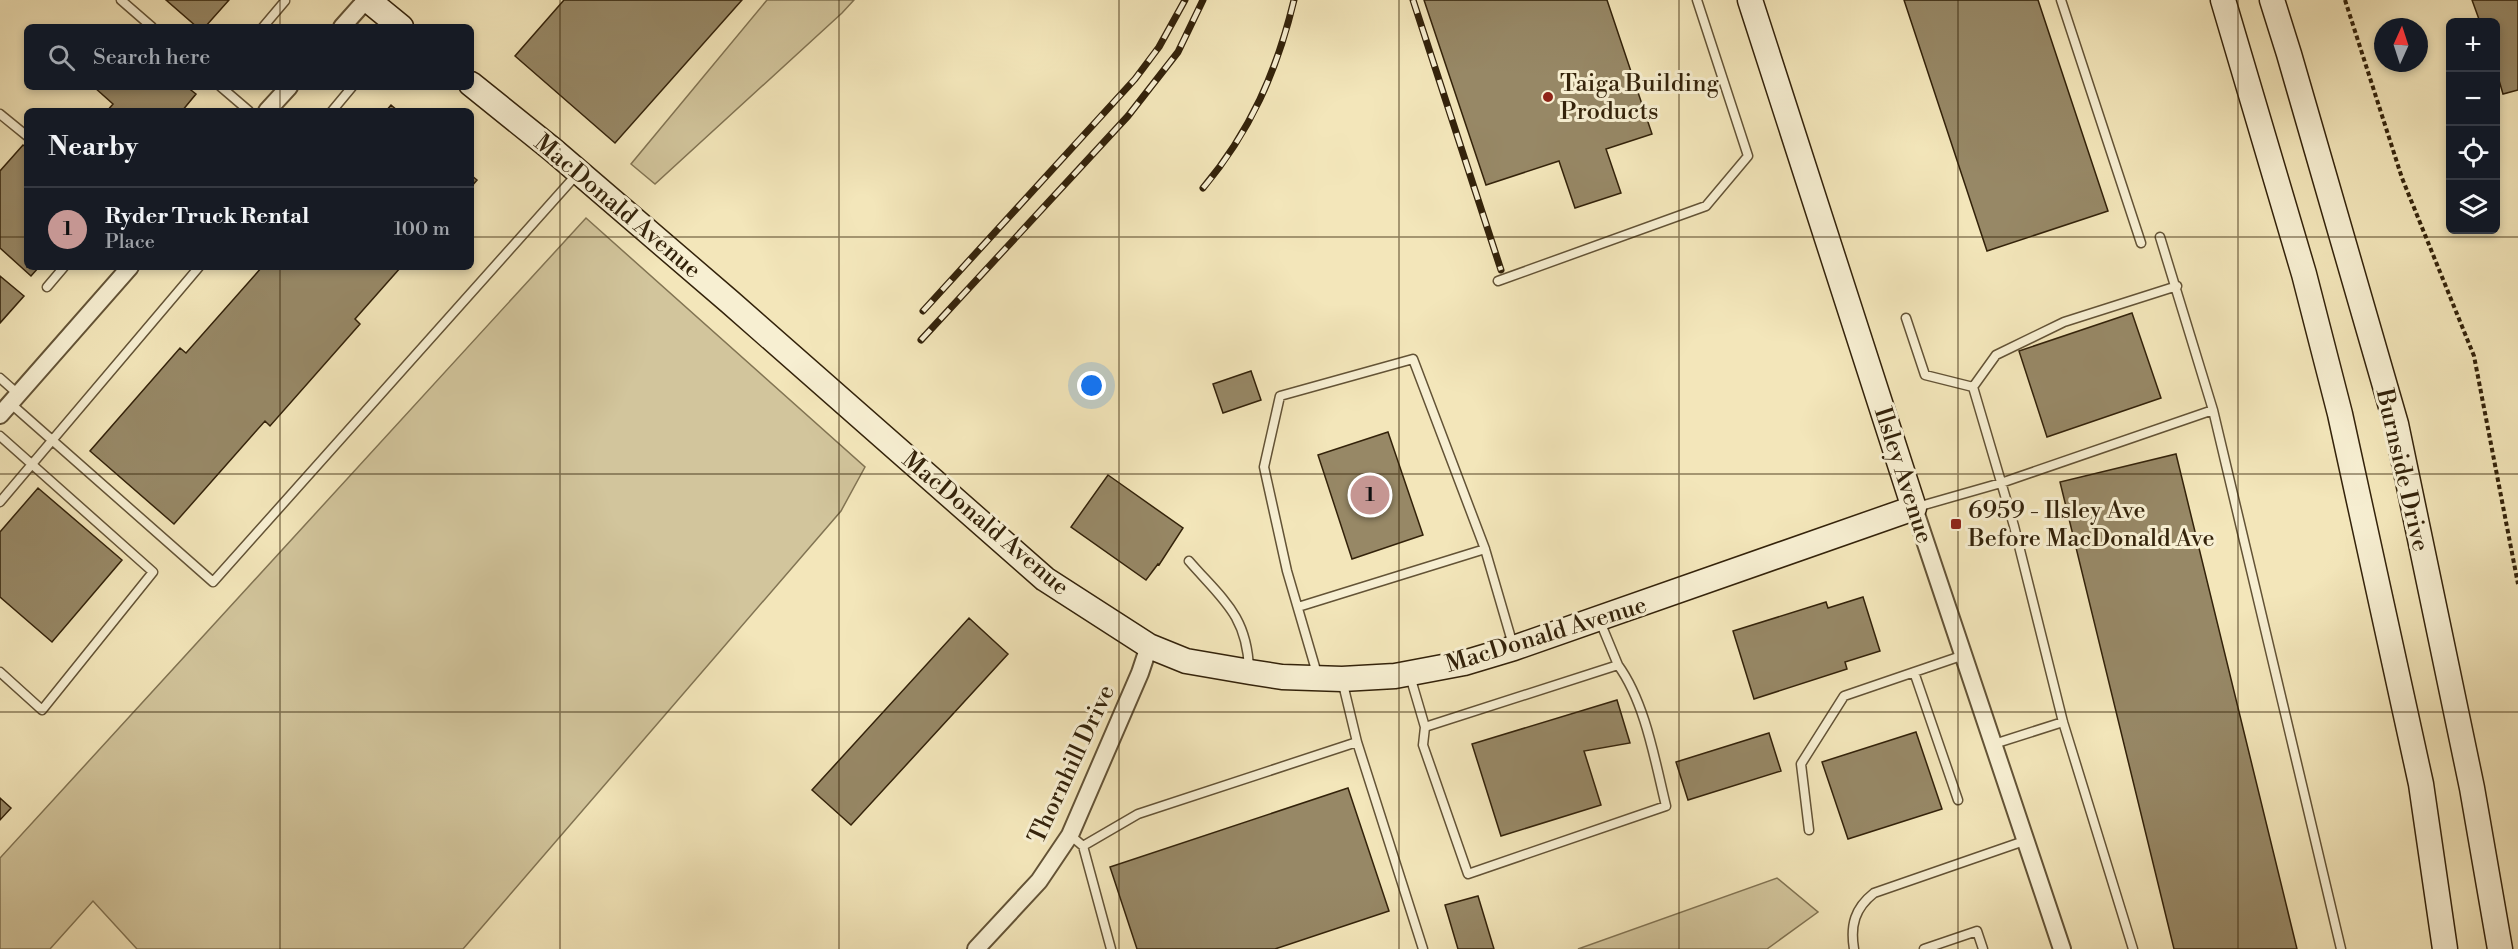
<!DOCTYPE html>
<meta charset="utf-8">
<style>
body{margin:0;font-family:"Libre Bodoni",serif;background:#20242c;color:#f1f3f6}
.controls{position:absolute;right:18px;top:18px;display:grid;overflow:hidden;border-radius:9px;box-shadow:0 3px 9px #0003}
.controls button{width:54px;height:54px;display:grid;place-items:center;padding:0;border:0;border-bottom:2px solid #363941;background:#171b24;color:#f1f3f6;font:30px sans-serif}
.compass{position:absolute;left:2374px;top:18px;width:54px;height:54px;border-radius:50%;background:#171b24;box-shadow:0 3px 9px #0003;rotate:3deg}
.you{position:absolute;left:1092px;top:386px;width:21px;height:21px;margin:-15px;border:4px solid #fff;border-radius:50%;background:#1a73e8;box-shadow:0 0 0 9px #1a73e833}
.badge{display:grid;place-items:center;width:39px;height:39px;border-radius:50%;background:#c59692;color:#111;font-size:20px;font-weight:700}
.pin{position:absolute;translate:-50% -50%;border:3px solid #fff;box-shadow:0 2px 6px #0006}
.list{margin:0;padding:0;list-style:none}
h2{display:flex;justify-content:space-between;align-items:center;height:78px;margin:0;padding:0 24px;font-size:26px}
h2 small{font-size:20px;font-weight:400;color:#9ea1a6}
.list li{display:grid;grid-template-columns:39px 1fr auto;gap:18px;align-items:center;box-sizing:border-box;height:84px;padding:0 24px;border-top:2px solid #363941}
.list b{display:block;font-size:22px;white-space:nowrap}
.list p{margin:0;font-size:20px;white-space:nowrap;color:#9ea1a6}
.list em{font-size:20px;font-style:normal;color:#9ea1a6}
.icon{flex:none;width:33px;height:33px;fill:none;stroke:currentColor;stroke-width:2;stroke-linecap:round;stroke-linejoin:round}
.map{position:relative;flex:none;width:2518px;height:949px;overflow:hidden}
.search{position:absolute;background:#171b24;box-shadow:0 3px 9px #0003;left:24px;top:24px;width:450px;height:66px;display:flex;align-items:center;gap:15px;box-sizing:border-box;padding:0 21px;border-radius:9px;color:#9ea1a6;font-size:22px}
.panel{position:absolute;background:#171b24;box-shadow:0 3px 9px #0003;left:24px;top:108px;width:450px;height:162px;border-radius:9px}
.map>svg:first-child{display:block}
</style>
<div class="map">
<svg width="2518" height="949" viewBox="0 0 2518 949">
<rect width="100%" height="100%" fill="#f3e6ba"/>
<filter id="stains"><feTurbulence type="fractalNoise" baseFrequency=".00333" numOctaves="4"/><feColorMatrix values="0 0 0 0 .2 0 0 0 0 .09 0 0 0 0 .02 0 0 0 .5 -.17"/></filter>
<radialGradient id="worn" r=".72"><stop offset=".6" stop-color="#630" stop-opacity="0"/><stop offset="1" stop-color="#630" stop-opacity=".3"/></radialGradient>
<path fill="#d2c59c" stroke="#827453" stroke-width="1.5" d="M767,0H854L842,13L655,184L631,164Z
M586,218L865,467L841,511L463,949H137L93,901L50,949H0V858Z
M1777,878L1818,912L1767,949H1578Z"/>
<path fill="#978866" stroke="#33220a" stroke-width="1.5" d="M166,0H229L205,27H197Z
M564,0H742L615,143L515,56Z
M1424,0H1607L1652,134L1606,149L1621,193L1575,208L1559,161L1486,185Z
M1904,0H2038L2108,211L1987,251Z
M2472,0H2518V90L2503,94L2496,70V22H2480Z
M94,87H187L196,94L182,111H107L113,104Z
M391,105L398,111H386Z
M23,145L27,148V267H39L31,276L0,248V171Z
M471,175L477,180L471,187Z
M262,267H401L355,319L360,324L270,426L265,421L174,524L90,451L180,348L186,353Z
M0,276L24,296L0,323Z
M2132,313L2161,398L2047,437L2019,351Z
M1251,371L1261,400L1223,413L1213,384Z
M1388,432L1423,535L1352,559L1318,455Z
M2176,454L2297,949H2174L2060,482Z
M1108,475L1183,528L1159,565L1158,564L1146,580L1071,527Z
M38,488L122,560L52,642L0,597V532Z
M1863,597L1880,651L1845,662L1847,669L1754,699L1733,631L1826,602L1828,608Z
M969,618L1008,654L851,825L812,790Z
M1617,700L1630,743L1584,751L1601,805L1501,836L1472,744Z
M1916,732L1942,809L1848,839L1822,762Z
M1769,733L1781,771L1688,800L1676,762Z
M1348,788L1389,911L1275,949H1137L1110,867Z
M0,798L11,808L0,820Z
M1478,896L1494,949H1458L1445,905Z"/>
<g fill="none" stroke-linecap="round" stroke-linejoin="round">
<g stroke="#635336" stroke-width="11">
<path id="lane" d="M121,0L152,27
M2061,0L2141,243
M263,27L285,1
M221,87L249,111
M332,111L352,87
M0,114L27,136
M2160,237L2213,410L2341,949
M1498,281L1706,206L1748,156L1697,0
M47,287L64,267
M1906,318L1925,375L1973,387L2014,526L2063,722L2133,949
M0,378L18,394
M1973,387L1996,355L2064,322L2177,286
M10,403L213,582L578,173
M0,436L153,572L42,710L0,672
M0,502L199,267
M1917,507L2001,483L2213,410
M1189,561C1222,599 1247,615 1249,669
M1298,607L1485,549
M1914,672L1958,800
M1410,676L1425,727L1618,665L1599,619
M1318,677L1287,571L1264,467L1280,396L1413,359L1485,549L1513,645
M1425,727L1423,745L1468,874L1666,806C1655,761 1645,702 1618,665
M1357,742L1423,949
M1994,744L2063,722
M1809,830L1801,764L1844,696L1964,655
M1070,835L1083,846L1138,814L1357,742L1342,680
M1083,846L1111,949
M1854,949C1850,925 1855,908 1874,893L2027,840
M1924,949L1977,931L1983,949"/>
</g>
<g stroke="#635336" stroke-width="20">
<path id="street" d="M342,27L366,0
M267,111L289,87
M0,415L130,267
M1914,508L2062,949
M976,949L1039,881L1070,835L1140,673L1149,646"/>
</g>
<g stroke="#33220a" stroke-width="27">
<path id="secondary" d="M368,0L401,27
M2223,0L2304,274L2340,414L2421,784L2445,949
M2272,0L2289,54L2396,424L2472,788L2500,949
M471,84L553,150L730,302L1045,579L1149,646L1186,661L1250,672L1282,677L1342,679L1395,676L1464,663L1514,648L1914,508L1750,0"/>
</g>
<path stroke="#33220a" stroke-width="4" stroke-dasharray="4.5 3" stroke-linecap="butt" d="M2345,0L2402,178L2474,356L2518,584"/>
<use href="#lane" stroke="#f7efd2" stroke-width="8"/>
<use href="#street" stroke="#f7efd2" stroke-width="16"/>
<use href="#secondary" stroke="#f7efd2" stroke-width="24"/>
<g stroke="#33220a" stroke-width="7">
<path id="rail" d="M1413,0L1501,270
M1203,188C1250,132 1277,71 1294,0
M923,311L1135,79L1159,47L1185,0
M921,340L1128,116L1178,52L1203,0"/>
</g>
<use href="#rail" stroke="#f7efd2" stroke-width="4.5" stroke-dasharray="14" stroke-linecap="butt"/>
</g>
<path fill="none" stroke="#33220a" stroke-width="1.5" stroke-opacity="0.55" d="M280,0V27M560,0V949M839,0V949M1119,0V949M1399,0V949M1679,0V949M1958,0V949M2238,0V949M280,87V111M0,237H27M471,237H2518M280,267V949M0,474H2518M0,712H2518"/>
<g fill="#8f2418" stroke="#f7efd2" stroke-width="2">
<circle cx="1548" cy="97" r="6"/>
<rect x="1950" y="518" width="12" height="12" rx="3"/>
</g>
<g text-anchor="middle" stroke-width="6" stroke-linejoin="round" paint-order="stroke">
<g font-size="24" fill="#33220a" stroke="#f7efd2" text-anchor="start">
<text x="1560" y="91">Taiga Building<tspan x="1560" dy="28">Products</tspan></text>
<text x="1968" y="518">6959 - Ilsley Ave<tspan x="1968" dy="28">Before MacDonald Ave</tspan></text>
</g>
<g font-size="24" fill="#33220a" stroke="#f7efd2">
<text transform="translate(618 206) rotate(40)" y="8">MacDonald Avenue</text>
<text transform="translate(2403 470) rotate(77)" y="8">Burnside Drive</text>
<text transform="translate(1904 475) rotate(72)" y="8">Ilsley Avenue</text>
<text transform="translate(986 523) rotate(40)" y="8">MacDonald Avenue</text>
<text transform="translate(1546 634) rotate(-17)" y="8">MacDonald Avenue</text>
<text transform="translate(1071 764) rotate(-65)" y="8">Thornhill Drive</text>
</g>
</g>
<rect width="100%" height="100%" filter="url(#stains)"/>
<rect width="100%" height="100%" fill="url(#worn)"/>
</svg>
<div class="controls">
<button>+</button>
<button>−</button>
<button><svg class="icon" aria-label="locate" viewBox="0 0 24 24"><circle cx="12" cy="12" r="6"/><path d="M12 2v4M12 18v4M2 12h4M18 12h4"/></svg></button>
<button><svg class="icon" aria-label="layers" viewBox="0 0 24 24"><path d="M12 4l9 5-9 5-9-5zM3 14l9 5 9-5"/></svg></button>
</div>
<svg class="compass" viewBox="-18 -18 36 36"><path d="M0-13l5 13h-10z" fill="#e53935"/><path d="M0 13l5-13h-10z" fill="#9ea1a6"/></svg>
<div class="you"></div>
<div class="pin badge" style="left:1370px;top:495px">1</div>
<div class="search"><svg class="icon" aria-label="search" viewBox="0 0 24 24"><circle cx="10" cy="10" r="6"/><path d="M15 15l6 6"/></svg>Search here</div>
<section class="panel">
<h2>Nearby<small></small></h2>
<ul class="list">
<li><span class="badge">1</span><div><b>Ryder Truck Rental</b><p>Place</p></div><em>100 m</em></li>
</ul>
</section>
</div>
